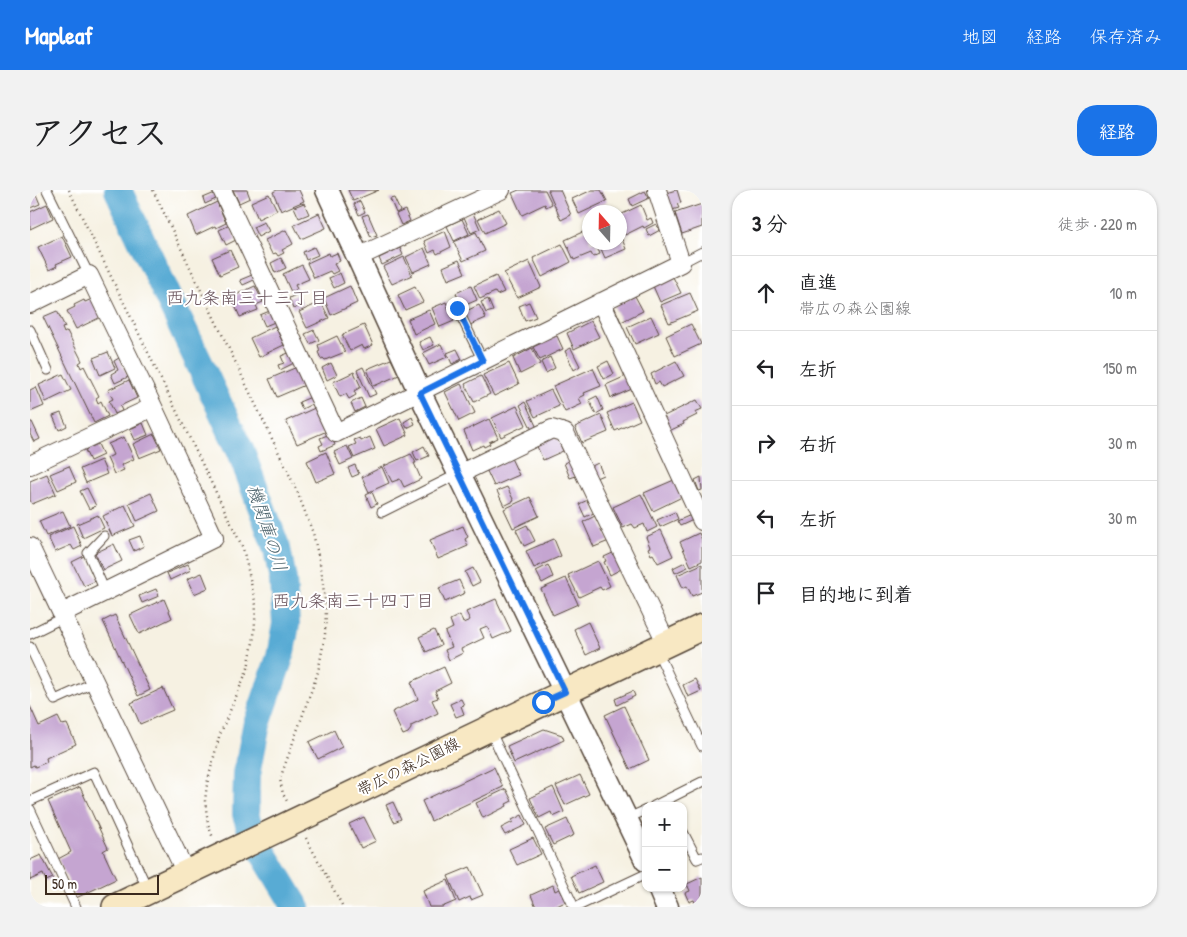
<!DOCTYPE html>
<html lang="ja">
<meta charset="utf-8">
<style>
body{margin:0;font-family:"Patrick Hand","Klee One",sans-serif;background:#f2f2f2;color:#202124}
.controls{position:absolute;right:15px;bottom:15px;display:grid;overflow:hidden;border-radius:10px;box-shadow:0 1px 4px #0004}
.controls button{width:45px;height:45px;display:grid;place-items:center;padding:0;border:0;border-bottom:1px solid #e0e0e0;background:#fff;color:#202124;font:25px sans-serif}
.compass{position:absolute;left:552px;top:15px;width:45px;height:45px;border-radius:50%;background:#fff;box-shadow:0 1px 4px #0004;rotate:340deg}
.scale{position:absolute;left:15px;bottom:12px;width:114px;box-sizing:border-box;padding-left:5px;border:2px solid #3b2a1e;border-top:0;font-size:14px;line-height:18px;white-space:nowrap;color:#3b2a1e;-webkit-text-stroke:4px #fff;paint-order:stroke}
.stop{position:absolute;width:15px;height:15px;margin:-11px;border:4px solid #1a73e8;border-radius:50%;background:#fff}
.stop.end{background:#1a73e8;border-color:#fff;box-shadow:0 1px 5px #0008}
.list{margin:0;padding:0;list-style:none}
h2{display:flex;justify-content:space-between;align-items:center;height:65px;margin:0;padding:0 20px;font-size:21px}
h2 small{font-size:16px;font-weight:400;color:#757577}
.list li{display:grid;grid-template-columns:32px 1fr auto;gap:15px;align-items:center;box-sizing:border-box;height:75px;padding:0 20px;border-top:1px solid #e0e0e0}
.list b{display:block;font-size:19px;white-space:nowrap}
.list p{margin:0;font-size:16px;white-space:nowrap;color:#757577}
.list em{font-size:16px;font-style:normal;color:#757577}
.icon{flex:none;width:28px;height:28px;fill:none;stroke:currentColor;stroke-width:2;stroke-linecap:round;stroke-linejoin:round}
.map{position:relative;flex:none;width:672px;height:717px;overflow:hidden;border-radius:20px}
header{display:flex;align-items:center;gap:30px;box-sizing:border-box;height:70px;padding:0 25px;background:#1a73e8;color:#fff}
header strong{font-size:24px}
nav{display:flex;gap:28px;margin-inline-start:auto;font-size:18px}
.intro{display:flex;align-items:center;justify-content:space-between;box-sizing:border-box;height:120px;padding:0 30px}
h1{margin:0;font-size:35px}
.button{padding:12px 22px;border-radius:20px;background:#1a73e8;color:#fff;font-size:18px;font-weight:700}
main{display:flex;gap:30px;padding:0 30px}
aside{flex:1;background:#fff;border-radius:20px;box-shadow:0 1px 4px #0004}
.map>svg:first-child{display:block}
</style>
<header>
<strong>Mapleaf</strong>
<nav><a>地図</a><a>経路</a><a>保存済み</a></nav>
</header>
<div class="intro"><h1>アクセス</h1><a class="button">経路</a></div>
<main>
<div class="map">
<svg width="672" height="717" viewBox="0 0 672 717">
<rect width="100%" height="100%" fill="#fff"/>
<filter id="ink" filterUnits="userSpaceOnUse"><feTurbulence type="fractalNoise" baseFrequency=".02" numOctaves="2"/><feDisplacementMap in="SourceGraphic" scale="10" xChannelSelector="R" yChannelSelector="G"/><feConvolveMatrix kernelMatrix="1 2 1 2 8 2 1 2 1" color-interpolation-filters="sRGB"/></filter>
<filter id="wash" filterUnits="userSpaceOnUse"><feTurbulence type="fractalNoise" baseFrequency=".0096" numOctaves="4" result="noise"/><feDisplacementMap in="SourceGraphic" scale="20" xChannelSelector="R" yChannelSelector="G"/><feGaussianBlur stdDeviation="1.12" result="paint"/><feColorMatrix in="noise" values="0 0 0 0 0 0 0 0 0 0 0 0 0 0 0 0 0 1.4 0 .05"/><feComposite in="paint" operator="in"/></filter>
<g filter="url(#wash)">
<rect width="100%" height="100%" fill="#f6f1e2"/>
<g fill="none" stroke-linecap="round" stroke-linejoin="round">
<path stroke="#59abd4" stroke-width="28" d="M88,0L211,262L247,359L253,390L256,434L250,467L226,537L217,584L216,624L223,646L266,717"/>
</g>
<g id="blocks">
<path fill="#c5a5d1" d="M203,0H217L220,8L209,13Z
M247,0H269L274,11L251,21L243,2Z
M318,0H349L323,11Z
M489,0H515L522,14L516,17L515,14L492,25L482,3Z
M518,0H530L541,25L531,30Z
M562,0H571L577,11L549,24L542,9Z
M646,0H647L651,13L647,14L649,18L642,20L636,3Z
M615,1L619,8L602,16L599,9Z
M5,2L10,14L0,18V4Z
M185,3L188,8L175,14L173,8Z
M239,4L247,20L228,29L221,12Z
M364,8L370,21L366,23L360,9Z
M330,11L335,22L329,25L324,14Z
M187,12L196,33L186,38L185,36L166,45L158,26Z
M274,13L279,24L269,28L264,17Z
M17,14L23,28L0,39V22Z
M672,14V37L652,44L645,23Z
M611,15L617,30L621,28L623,33L614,38L613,36L595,45L590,33V25Z
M469,19L476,33L455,43L448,29Z
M375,20L380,31L371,35L366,24Z
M289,23L296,38L271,49L264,35Z
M443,23L450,39L441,43L434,27Z
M338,24L347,45L341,47L332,26Z
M432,29L439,44L424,51L417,36Z
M234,32L239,41L228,47L223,37Z
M626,34L630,40L619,46L616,39Z
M200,35L206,50L196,55L189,40Z
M559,39L560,52H565L570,64L563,67L561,63L544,70L535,50Z
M256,40L263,54L252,60L254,63L248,66L246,63L242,64L235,50Z
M415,41L421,57L407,64L405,60L399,63L394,51Z
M446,42L455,61L433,71L424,52Z
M590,44L596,59L575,68L568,52H590Z
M32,46L42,67L26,74L27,76L19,80L8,57Z
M532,54L541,72L512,87L503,68Z
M284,57L288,65L276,70L273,62Z
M370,58L373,65L352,75L349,68Z
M394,58L401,74L383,82L376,67Z
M200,60L208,77L190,85L182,68Z
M299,63L300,66L307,63L310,71L304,74L308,81L302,84L300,81L284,88L277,73Z
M374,67L382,85L362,94L353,77Z
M251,68L256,78L245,83L241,73Z
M429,70L435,83L418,90L413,77Z
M499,71L511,97L487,108L474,83Z
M272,75L279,89L265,95L267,99L261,102L253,84Z
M310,83L314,93L304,98L299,88Z
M222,85L224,90L213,95L210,90Z
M466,86L474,102L467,105L465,102L450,109L444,96Z
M643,87L651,103L630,112L623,96Z
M225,96L233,112L226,115L228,120L210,127L201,107Z
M320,96L327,113L301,125L294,108Z
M441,96L447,110L431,117L426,103Z
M385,97L393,112L375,120L368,105Z
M660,103L668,121L639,133L631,115Z
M268,104L273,115L263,119L259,108Z
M605,106L613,121L591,132L584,116Z
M62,109L71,127L46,139L37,121L45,117L44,115L54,110L55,112Z
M458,109L463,121L456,123L451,112Z
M291,112L299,128L277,138L269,122Z
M416,112L424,131L410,137L402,118Z
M499,112L506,127L495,131L489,116Z
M449,115L456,128L440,135L434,122Z
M242,120L247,131L235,136L230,125Z
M399,120L405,134L384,144L378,129Z
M27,121L35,137L32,138L34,143L37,141L52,171L49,173L51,178L54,176L69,206L66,208L68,213L71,211L78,226L64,233L13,127Z
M621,126L629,143L605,154L597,137Z
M561,131L569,147L544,159L537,143Z
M661,134L671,154L645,166L636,146Z
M334,135L343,155L334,159L332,155L320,161L312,145Z
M245,136L254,155L229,167L220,148Z
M284,140L289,150L280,154L275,144Z
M307,146L315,162L295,170L293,168L291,169L288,162L290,161L288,155Z
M527,146L533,159L510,170L503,157Z
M400,147L404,155L393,160L389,152Z
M411,154L417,167L399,175L393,163Z
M502,158L510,174L490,184L483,168Z
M541,158L550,176L544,180L535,161Z
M427,159L432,169L422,174L417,163Z
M78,162L85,178L70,185L63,168Z
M261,162L266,172L250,180L248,175L254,173L251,166Z
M520,167L525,178L516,183L511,172Z
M89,168L98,187L85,193L81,184L88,180L84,171Z
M361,169L369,185L344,196L337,179Z
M578,171L584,184L574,189L568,176Z
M646,171L654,186L632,197L629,192L625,194L621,184Z
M301,173L307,185L297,190L292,178Z
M479,173L489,194L464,206L453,185Z
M267,177L275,195L247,207L239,189Z
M333,177L346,204L339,207L327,180Z
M563,178L571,196L554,203L555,205L549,208L552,214L535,222L523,196Z
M324,182L331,197L324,201L326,205L319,209L316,204L310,207L303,192Z
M33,184L41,200L16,212L9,195Z
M451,186L460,204L444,212L435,194Z
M596,186L602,199L581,208L576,195Z
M99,190L107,208L90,216L92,221L85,224L79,211L83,209L78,200Z
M431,194L445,223L429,231L415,202Z
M6,197L14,216L0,222V200Z
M521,200L529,216L505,227L497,211Z
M567,206L573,220L566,224L559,210Z
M281,207L284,213L272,219L269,212Z
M331,208L335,217L325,222L321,213Z
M667,210L672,219L665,222L667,225L653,232L654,234L639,241L632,227Z
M495,212L507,238L502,240L490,215Z
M602,212L610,230L585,241L577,223Z
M487,216L496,235L471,247L462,228Z
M287,217L297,241L267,254L256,231Z
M31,223L37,236L29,240L23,226Z
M571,225L578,242L552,253L545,237Z
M382,227L385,234L377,238L374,232Z
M370,228L378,245L354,256L346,239Z
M459,229L468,248L459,252L460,254L454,257L453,255L442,260L434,241Z
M0,232H2L10,249L4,252L0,244Z
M113,233L118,245L105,250L100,239Z
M124,244L131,259L109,268L103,254Z
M300,244L305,255L291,261L289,256L293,254L290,248Z
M94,247L104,269L91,275L94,280L84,284L77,268L83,265L78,254Z
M340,247L345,259L324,268L319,257L326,254L324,250L330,248L331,251Z
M523,247L524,249L527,248L533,261L513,270L506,254Z
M68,254L73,265L60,271L55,260Z
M317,256L323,269L310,275L304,262Z
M394,256L399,266L387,271L383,262Z
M296,262L305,284L286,292L277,271Z
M381,264L386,273H384L391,289L374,297L370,289L362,292L354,276Z
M481,268L489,285L464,296L456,279Z
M71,270L77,284L56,293L50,279Z
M540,270L546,286L540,288L534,273Z
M568,273L573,285L566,288L560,277Z
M325,275L329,284L322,287L318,278Z
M39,276L46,292L28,300L20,284Z
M352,277L359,293L339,302L332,287Z
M17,284L26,304L2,314L0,310V291Z
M671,287L672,300L669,301L665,290Z
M644,290L652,307L623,321L614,303Z
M477,297L484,311L474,316L467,301Z
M57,298L66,316L59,319L50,301Z
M342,302L347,314L341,317L336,305Z
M121,303L129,321L107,331L99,313Z
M611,304L627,337L617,342L614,334L605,338L602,334L593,338L583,317Z
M500,307L509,326L483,338L474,319Z
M560,309L566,322L555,327L549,314Z
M95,315L105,336L82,346L73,326Z
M33,321L40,336L16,346L9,331Z
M645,322L648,329L630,337L627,330Z
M68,325L74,338L53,348L47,334Z
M567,325L579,351L564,357L553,332Z
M661,325L663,330L650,336L647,331Z
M497,335L505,351L494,356L486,340Z
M43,336L52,356L44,360L41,355L25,362L18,347Z
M433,336L438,347L435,349L438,356L408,369L400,350Z
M631,340L643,366L628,373L623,364L621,365L618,358L620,357L616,347Z
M669,343L672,350V371L661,376L650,352Z
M110,346L114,356L104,361L99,350Z
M524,349L531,366L504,378L496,361Z
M84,354L92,371L73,380L65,363Z
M585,362L593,378L580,385L574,372L576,371L574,367Z
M56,365L68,390L54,396L42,372Z
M568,371L580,396L572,400L570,397L549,407L538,385Z
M655,372L658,377L645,383L643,378Z
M158,374L161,380L140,390L137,383Z
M672,374V402L662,406L657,396L653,398L647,385Z
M518,375L523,387L512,393L506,381Z
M443,378L450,392L442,396L435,382Z
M172,383L178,398L164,404L157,389Z
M536,388L548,414L523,425L511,399Z
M429,390L435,403L415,412L409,398Z
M126,399L129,406L112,413L109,406Z
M134,409L142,428L109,444L100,425Z
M466,409L481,441L463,449L457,436L450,439L454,448L431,459L433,463L419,470L415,460L422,457L415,442L423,438L420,430L430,425L433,433L440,430L436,422Z
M85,425L120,500L108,506L73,431Z
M558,432L570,458L556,465L544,439Z
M404,440L411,455L396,462L389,447Z
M414,477L421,493L405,501L408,508L402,510L408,523L381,536V539L378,543L373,545L362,522L388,509L381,492Z
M665,489L671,501L658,507L653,495Z
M133,498L143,520L110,534L101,513Z
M603,501L605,506L587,515L585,509Z
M431,509L434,515L431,516L434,524L426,527L420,514Z
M0,516L9,536L28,527L32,535L37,534L46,554L16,568L17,572L5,577L4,575L0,577Z
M594,516L619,570L600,579L575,525Z
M514,539L532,545L534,550L484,573L477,556Z
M304,540L312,557L288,569L279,552Z
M464,577L473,597L401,631L392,611Z
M550,585L559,604L535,615L526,596Z
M50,597L78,658L73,661L86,689L46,708L28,669L41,662L18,611Z
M523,597L534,622L523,627L521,622L509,628L500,608Z
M476,599L482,611L476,614L477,616L453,628L446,613Z
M363,612L371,629L364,632L356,615Z
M492,625L496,635L475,645L471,638L483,632L482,630Z
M334,627L346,651L331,658L319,634Z
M537,629L544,645L523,655L515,639Z
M503,648L511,664L487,675L479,659Z
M11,665L23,688L16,691L13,684L0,690V670Z
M565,675L573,692L549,703L541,686Z
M440,677L453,705L441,710L440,707L429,712L418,686Z
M672,687V717H667L664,710L659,712L655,703L660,701L657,694Z
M418,690L426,711L412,717H399L393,701Z
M523,695L525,701L529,699L535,712L525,717H506L501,705Z"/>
</g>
</g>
<g filter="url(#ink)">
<use href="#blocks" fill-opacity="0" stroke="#57483b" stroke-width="1"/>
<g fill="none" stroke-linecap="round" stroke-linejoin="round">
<g stroke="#57483b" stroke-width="11">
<path id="service" d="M17,0L59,85
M651,73L672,62V64
M427,118L453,171
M0,140L18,180
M352,322L428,284
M74,346L58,363L75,401
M0,444L34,427
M0,457L25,510L65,492
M627,461L672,556
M460,540L544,717
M0,611L64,582L118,700
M624,616L672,592
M0,619L46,717
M596,629L616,620
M653,642L667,669L672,667
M546,717L616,684"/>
</g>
<g stroke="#57483b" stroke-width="20">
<path id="minor" d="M192,0L306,243L651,73L627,0
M328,67L471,0
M571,112L672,331
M0,114L59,85L123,217L184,348L32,423
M0,275L123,217
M429,284L522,239L535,243L637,454
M0,357L156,683"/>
</g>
<g stroke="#57483b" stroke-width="25">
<path id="tertiary" d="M297,0L328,67L390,203L535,502L616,670
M629,698L637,717"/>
</g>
<g stroke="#57483b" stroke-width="28">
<path id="secondary" d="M85,717L672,437"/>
</g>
<path stroke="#57483b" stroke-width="2.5" stroke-dasharray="1 4" stroke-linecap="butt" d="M39,0L213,358L226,415L224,447L218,478L189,547L177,594L175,611L178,634L183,648
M123,0L267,301L283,343L291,378L296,420L295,445L288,482L250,589L253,604L258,613
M276,648L313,717"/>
<use href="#service" stroke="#fff" stroke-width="9"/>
<use href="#minor" stroke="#fff" stroke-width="18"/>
<use href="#tertiary" stroke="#fff" stroke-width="22"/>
<use href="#secondary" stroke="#f8e8c3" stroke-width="25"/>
</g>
</g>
<g fill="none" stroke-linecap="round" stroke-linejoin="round" filter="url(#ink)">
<path stroke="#1a73e8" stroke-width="6" d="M427,118L453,171L390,203L535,502L513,512"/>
</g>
<g text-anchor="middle" stroke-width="4" stroke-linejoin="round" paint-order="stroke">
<g font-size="16" fill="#3b2a1e" stroke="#fff">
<text transform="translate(378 576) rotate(-26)" y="6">帯広の森公園線</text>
</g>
<g font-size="18" fill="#6b555d" stroke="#fff">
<text x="217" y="114">西九条南三十三丁目</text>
<text x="323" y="417">西九条南三十四丁目</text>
</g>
<g font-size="18" font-style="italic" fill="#475e67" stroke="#fff">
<text transform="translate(237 338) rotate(72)" y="6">機関庫の川</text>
</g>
</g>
</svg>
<div class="controls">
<button>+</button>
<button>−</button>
</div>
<svg class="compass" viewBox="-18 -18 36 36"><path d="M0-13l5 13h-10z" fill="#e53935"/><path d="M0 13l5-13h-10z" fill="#757577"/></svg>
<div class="scale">50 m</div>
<div class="stop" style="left:513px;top:512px"></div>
<div class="stop end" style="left:427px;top:118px"></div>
</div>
<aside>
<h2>3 分<small>徒歩 · 220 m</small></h2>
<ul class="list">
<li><svg class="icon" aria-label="ahead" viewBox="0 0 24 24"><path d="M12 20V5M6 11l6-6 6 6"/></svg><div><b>直進</b><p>帯広の森公園線</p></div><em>10 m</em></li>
<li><svg class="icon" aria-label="left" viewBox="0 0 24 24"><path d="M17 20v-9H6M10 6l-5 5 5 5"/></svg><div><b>左折</b></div><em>150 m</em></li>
<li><svg class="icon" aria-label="right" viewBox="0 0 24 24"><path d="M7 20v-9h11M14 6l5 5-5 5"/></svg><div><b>右折</b></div><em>30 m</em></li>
<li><svg class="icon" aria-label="left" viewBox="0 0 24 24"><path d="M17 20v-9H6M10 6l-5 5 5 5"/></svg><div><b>左折</b></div><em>30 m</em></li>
<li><svg class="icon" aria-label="arrive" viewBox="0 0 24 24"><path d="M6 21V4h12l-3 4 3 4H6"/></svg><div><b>目的地に到着</b></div></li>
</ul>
</aside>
</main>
